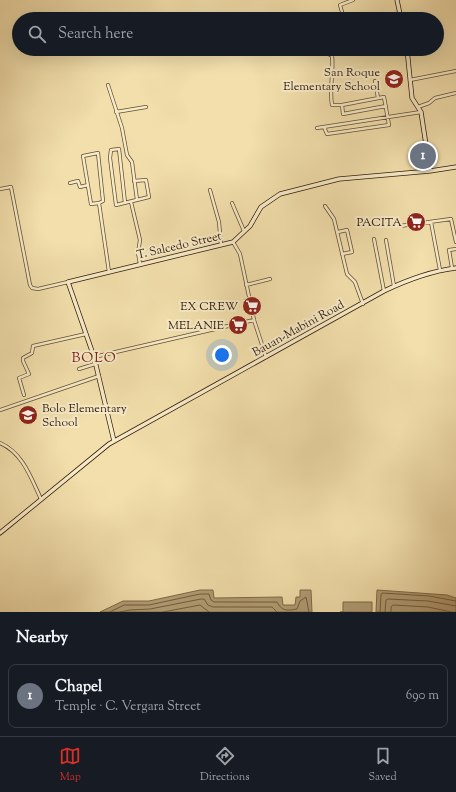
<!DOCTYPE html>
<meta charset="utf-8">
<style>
body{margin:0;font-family:"Sorts Mill Goudy",serif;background:#242831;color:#f1f3f6}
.you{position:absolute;left:222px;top:355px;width:14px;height:14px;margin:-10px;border:3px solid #fff;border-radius:50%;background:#1a73e8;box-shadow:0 0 0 6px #1a73e833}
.badge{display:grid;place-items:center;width:26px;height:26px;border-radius:50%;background:#d93025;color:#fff;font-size:13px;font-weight:700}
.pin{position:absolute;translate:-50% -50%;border:2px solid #fff;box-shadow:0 1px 4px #0006}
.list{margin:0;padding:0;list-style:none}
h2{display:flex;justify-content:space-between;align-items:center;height:52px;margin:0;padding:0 16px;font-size:17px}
h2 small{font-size:13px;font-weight:400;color:#9ea1a6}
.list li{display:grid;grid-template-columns:26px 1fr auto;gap:12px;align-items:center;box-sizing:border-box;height:64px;margin:0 8px 8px;padding:0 8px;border:1px solid #363941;border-radius:8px}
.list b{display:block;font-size:15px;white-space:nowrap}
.list p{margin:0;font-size:13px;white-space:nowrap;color:#9ea1a6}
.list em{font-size:13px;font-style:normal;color:#9ea1a6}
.icon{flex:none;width:22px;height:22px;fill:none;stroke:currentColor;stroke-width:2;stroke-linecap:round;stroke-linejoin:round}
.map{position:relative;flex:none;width:456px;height:612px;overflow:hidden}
.search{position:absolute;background:#171b24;box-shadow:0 4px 16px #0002;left:12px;right:12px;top:12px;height:44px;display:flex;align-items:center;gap:10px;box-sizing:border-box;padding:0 14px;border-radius:22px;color:#9ea1a6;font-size:15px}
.sheet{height:124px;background:#171b24}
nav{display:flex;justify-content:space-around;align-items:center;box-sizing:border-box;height:56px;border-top:1px solid #363941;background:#171b24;font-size:11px;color:#9ea1a6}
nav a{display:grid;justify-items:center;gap:2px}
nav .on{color:#d93025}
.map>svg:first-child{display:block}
</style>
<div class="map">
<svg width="456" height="612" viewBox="0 0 456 612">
<rect width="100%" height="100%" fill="#f2dfac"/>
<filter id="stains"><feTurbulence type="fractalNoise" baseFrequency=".005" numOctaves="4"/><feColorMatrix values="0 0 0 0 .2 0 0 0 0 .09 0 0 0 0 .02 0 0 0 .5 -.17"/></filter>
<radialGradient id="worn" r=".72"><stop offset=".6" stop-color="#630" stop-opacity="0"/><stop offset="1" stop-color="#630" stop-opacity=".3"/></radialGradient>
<path fill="#b19d74" stroke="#7e6a48" d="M200,590H213L214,598L282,597L283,605H295L296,597H300V590H311L312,612H100L123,601H149Z
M377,590L447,595L456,598V612H376Z
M343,602H372V612H340H343Z"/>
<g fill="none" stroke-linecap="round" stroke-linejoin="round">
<path stroke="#725d3e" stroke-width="1" d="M110,612L124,605H149L200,594H209L211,600L214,602H277C282,611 286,611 297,609L300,601L306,597L309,612
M120,612L130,610L150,609L201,599H204L208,605L213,607H272L277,612
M163,612L200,605L209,612
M380,612L381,595L382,593L429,596L456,601
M385,612L386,600L388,599L428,601L456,606
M391,612V607L393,605L428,607L451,612"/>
<g stroke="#624e30" stroke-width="4">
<path id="street" d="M344,19L340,5L353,0
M410,80L456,71
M375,81L378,98
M108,85L122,128L127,155L132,162L137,200
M342,105L343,114L386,106
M418,107L429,103L435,98L456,93
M116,112L146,107
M324,127L327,134L389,125L384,97L342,105H332C329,88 334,72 332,56L327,53L326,49
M317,128L421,112
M70,183L78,181L80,187L88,185
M0,189L11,187L30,285L32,288L38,289L68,282
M210,190L219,222L221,245
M131,202L140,240L138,253L140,264
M99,203L91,204L83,156L98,153L103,201L99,203L109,272
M125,203L119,149L111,150L110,158L116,205L149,197L146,180L134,181
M232,203L244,231
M325,206L334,219L347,274L355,282L363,304
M431,222L440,270
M400,226L451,219L456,242
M338,232L347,230L352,252L342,254
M374,239L384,291
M386,240L394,286
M233,242L240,254L254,320L266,357
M452,268L449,250L456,249
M246,285L270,279
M94,357L254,320
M79,369L95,364
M24,395L19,378L29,374L23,361V358L32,353L33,346L86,334
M0,410L99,376
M0,443C23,453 31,478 41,499"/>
</g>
<g stroke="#321d07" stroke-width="5">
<path id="secondary" d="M397,0L401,19
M407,49L412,98L421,112L430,171
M114,441L94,357L68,282L233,242L250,226L261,207L280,194L339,179L430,171L456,167
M0,533L109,444L384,291C407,280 431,271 456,268"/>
</g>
<use href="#street" stroke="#f7eac9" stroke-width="2.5"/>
<use href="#secondary" stroke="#f7eac9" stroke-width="3.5"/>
</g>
<defs>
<g id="school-disc" transform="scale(1)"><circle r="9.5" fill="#8f2418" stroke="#f7eac9"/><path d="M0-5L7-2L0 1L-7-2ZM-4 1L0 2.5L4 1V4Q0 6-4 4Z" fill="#fff"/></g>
<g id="supermarket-disc" transform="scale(1)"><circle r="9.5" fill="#8f2418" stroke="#f7eac9"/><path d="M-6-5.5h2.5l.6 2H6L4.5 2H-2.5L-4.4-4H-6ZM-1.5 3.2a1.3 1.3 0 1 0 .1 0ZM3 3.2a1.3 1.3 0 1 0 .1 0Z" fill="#fff"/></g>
</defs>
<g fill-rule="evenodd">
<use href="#school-disc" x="394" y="79"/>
<use href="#supermarket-disc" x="416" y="222"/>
<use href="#supermarket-disc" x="252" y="306"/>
<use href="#supermarket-disc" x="238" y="325"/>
<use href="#school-disc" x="28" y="415"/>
</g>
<g text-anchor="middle" stroke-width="4" stroke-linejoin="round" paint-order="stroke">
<g font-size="12" fill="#321d07" stroke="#f7eac9" text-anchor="end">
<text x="380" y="76">San Roque<tspan x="380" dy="14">Elementary School</tspan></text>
<text x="402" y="226">PACITA</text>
<text x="238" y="310">EX CREW</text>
<text x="224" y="329">MELANIE</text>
<text x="42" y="412" text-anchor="start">Bolo Elementary<tspan x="42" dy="14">School</tspan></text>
</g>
<g font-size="12" fill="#321d07" stroke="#f7eac9">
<text transform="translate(179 245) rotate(-13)" y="4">T. Salcedo Street</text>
<text transform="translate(298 328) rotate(-29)" y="4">Bauan-Mabini Road</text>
</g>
<g font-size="14" letter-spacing="1" fill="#7a1f14" stroke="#f7eac9">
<text x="94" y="362">BOLO</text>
</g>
</g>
<rect width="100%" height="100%" filter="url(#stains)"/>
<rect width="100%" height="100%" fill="url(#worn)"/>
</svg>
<div class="you"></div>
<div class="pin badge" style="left:423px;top:156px;background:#6b7280">1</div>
<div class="search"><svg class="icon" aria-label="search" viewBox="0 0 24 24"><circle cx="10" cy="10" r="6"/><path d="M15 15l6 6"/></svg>Search here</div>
</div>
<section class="sheet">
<h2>Nearby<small></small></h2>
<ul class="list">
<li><span class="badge" style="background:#6b7280">1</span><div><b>Chapel</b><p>Temple · C. Vergara Street</p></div><em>690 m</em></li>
</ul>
</section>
<nav>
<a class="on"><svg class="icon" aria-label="map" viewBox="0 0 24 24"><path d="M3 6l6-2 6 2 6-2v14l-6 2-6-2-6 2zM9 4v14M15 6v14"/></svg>Map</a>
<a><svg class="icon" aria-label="directions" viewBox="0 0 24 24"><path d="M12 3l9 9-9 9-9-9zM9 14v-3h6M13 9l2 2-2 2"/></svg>Directions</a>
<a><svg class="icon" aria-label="saved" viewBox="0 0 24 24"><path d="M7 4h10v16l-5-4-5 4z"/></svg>Saved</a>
</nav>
